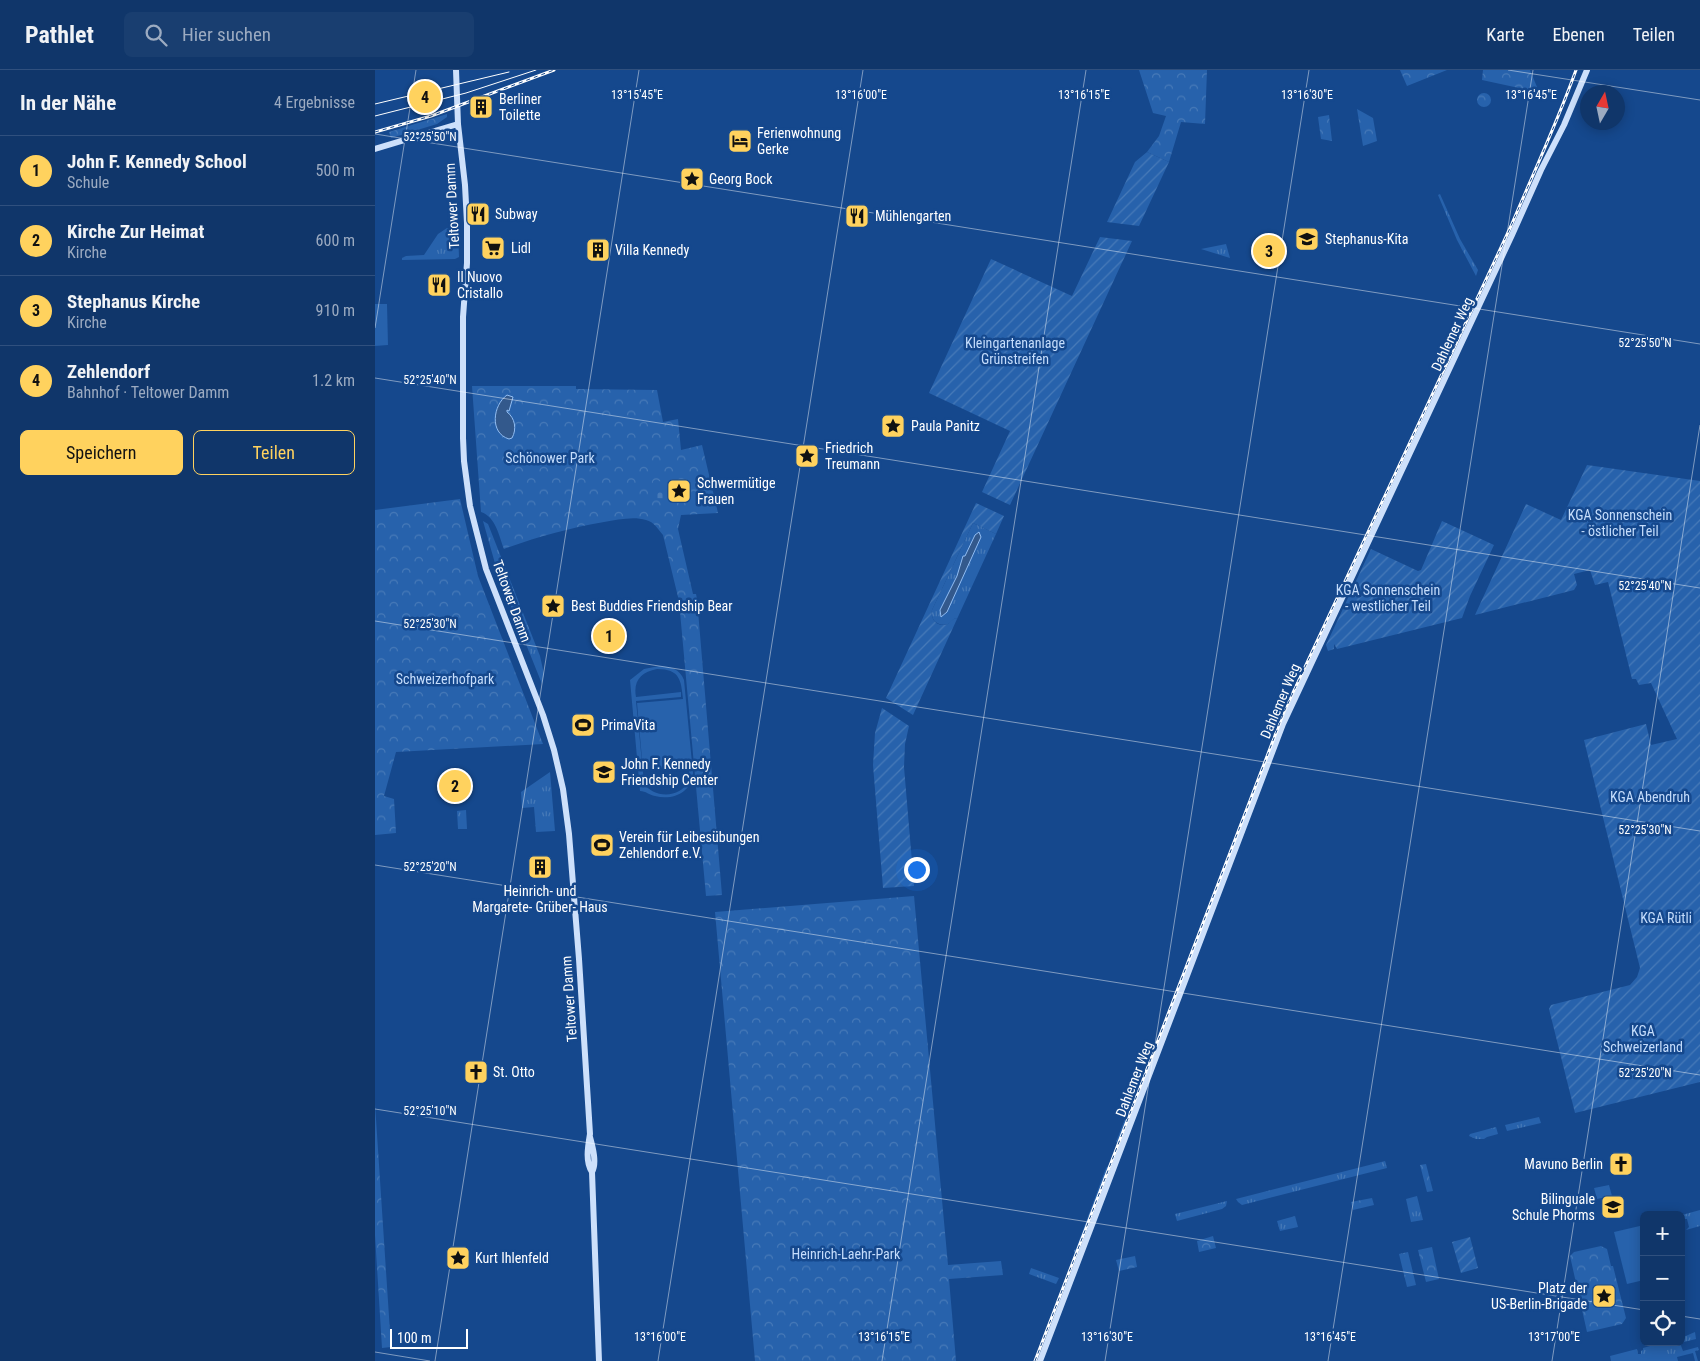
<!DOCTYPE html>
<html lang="de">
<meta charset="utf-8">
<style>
body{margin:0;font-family:"Roboto Condensed",sans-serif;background:#193e70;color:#f1f3f6}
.controls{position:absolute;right:15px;bottom:15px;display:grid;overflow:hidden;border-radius:8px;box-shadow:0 2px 12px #0003}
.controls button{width:45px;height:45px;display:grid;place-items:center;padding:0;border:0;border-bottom:1px solid #30507e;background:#10366a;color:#f1f3f6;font:25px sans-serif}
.compass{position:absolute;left:1205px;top:15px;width:45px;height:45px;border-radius:50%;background:#10366a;box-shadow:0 2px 12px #0003;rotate:9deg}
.scale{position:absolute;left:15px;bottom:12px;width:78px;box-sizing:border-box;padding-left:5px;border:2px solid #fff;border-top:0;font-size:14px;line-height:18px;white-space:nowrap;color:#fff;-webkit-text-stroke:4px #15488d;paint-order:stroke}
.you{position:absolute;left:541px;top:799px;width:18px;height:18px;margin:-12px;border:4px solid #fff;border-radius:50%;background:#1a73e8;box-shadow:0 0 0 8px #1a73e833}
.badge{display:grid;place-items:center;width:32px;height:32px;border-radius:50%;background:#ffd25e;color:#111;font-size:16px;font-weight:700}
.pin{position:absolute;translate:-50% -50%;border:2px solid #fff;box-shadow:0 1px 5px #0006}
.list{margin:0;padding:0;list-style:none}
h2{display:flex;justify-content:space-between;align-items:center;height:65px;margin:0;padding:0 20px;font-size:21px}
h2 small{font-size:16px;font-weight:400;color:#9cabc1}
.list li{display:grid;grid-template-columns:32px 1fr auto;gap:15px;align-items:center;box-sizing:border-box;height:70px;padding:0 20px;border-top:1px solid #30507e}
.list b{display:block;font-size:19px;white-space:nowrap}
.list p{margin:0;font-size:16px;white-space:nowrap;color:#9cabc1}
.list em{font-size:16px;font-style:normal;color:#9cabc1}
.actions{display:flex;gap:10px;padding:15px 20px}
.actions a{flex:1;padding:11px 0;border:1px solid #ffd25e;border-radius:8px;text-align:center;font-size:18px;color:#ffd25e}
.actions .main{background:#ffd25e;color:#111}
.icon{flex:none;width:28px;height:28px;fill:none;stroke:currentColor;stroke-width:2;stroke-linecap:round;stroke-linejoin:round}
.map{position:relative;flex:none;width:1325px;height:1291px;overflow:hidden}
header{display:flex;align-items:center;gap:30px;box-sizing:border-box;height:70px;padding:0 25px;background:#10366a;border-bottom:1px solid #30507e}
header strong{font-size:24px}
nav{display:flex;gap:28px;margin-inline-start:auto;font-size:18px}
.search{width:350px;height:45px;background:#193e70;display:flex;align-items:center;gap:12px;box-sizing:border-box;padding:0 18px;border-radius:8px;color:#9cabc1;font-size:19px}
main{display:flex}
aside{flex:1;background:#10366a}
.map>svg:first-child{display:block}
</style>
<header>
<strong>Pathlet</strong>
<div class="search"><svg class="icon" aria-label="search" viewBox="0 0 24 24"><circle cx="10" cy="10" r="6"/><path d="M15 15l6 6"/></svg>Hier suchen</div>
<nav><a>Karte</a><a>Ebenen</a><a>Teilen</a></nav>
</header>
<main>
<aside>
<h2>In der Nähe<small>4 Ergebnisse</small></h2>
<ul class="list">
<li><span class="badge">1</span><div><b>John F. Kennedy School</b><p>Schule</p></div><em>500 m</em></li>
<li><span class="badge">2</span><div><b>Kirche Zur Heimat</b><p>Kirche</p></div><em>600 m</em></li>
<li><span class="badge">3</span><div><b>Stephanus Kirche</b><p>Kirche</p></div><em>910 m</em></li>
<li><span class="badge">4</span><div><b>Zehlendorf</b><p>Bahnhof · Teltower Damm</p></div><em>1.2 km</em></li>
</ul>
<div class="actions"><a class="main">Speichern</a><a>Teilen</a></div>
</aside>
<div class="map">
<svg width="1325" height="1291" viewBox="0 0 1325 1291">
<defs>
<pattern id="grass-tufts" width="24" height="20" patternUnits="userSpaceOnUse" patternTransform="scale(1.25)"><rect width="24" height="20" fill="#2762ac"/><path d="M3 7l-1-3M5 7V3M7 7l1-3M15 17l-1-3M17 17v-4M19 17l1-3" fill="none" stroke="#477ab8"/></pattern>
<pattern id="forest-crowns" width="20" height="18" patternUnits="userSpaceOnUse" patternTransform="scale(1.25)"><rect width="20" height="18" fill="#2762ac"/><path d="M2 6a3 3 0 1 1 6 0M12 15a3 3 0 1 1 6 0" fill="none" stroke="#477ab8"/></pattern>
<pattern id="cemetery-stones" width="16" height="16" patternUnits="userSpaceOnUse" patternTransform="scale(1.25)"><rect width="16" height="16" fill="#2762ac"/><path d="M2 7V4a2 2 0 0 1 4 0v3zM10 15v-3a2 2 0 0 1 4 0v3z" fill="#477ab8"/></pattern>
<pattern id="garden-furrows" width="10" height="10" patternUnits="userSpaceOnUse" patternTransform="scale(1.25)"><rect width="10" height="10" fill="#2762ac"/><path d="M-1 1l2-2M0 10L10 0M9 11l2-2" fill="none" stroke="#477ab8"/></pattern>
</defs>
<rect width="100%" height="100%" fill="#15488d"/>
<path fill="url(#grass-tufts)" d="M1065,124L1085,169L1103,200L1101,206L1082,170L1063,125Z
M72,158H82L83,160L84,187L80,189L27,190V188L31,186L49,185L63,164Z
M851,174L855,188L826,179Z
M108,451L113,454L165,586L169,604L167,614L123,504Z
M598,453L621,464L582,549L580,548C577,550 575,553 573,554C563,557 555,550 557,540Z
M175,702L180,761L161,762L159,737L147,738L146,722Z
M91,740L92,759H83L82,741Z
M759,1026L762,1027V1029L744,1073L741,1072Z
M1164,1047L1166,1053L1132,1061L1130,1055Z
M1121,1057L1123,1064L1112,1067L1109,1069H1101L1094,1066L1095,1064Z
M1010,1091L1012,1098L867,1135L863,1132L861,1129Z
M734,1095L736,1098L702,1185H700L699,1180L701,1179L731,1098Z
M1042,1126L1048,1150L1036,1152L1031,1129Z
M852,1131L851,1136L847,1139L802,1151L800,1144Z
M1325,1140V1156L1311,1160L1314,1157L1312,1149H1309V1153L1307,1145Z
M920,1146L923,1157L905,1161L902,1151Z
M1033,1182L1041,1215L1032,1217L1024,1184Z
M656,1198L684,1208L681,1214L654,1204Z
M1320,1262L1321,1269L1305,1273L1308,1281L1323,1277L1324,1280L1320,1281L1323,1291H1320L1318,1283L1302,1287L1303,1291H1236L1235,1286L1262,1279L1263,1284H1266V1281L1268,1280V1278L1289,1272H1306V1268Z"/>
<path fill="url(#forest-crowns)" d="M764,0H832L830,54L806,52L794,92L772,82L784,66L791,46L778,43Z
M1025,0H1072L1032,16Z
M1108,0H1155L1162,17L1153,20L1107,10Z
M1102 30a7 7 0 1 1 14 0a7 7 0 1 1-14 0Z
M982,39L998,48L1002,71L988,76Z
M72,44V47L62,54L16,68L14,62Z
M954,45L957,71L946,69L943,47Z
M97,316H201V319L282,320L288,352L303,349L306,380L327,375L343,443L306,445L303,459L318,524H321L322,529L347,825L331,826L304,531L288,465C283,459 279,452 271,450C258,446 242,450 229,452C194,458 162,467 129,479C124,466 121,447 106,442Z
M85,429L103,506L168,674L21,682L9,726L19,729L21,763L0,765V440Z
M539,826L573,1195L626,1191L628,1205L574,1209L581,1291H380L340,842Z
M0,1034L16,1277L7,1278L0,1165Z
M1051,1094L1058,1121L1052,1122L1045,1095Z
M997,1128L999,1135L978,1140L976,1132Z
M838,1166L841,1178L824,1182L822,1171Z
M1226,1176L1232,1179L1236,1196H1238L1251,1248L1247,1254L1212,1262L1195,1186L1199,1182Z
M1057,1177L1064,1209L1051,1212L1043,1180Z
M760,1186L762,1197L744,1201L741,1190Z"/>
<path fill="url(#cemetery-stones)" d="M278,411L310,412L309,429L278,428Z"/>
<path fill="url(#garden-furrows)" d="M772,82L794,92L764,156L732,152L760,92Z
M725,167L757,171L635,435L607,422L635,361L554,323L616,189L697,226Z
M1212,395L1325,411V1012L1200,1043L1174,939L1176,935L1255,915L1262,907L1265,898L1209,670L1271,654L1276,675L1302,669L1276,613L1264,615L1261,609H1257L1233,512L1220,515L1215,500L1199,504L1202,515L1199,520L1100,545L1151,434L1186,450Z
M601,433L629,446L621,464L598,453L557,540C555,550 563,558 573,554C575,552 577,550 580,548L582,549L538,645L511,628Z
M1067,451L1119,475L1095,526L1087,548L962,579L959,574V579L953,581L951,575L996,479L1043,501L1046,500Z
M507,638L534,656L530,674L529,697L539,816L508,818L498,695L500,663Z
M1095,1167L1103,1198L1086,1203L1077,1172Z"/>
<path fill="#2762ac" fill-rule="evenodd" d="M0,234H12L13,275L0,276Z
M284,596C295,596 305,599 309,610L318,703C317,722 298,731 280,726C274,725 271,721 265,721L255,610L269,599ZM282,599C305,599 306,610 308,629L262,633L268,700L313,695C314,700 315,706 313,711C306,729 277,728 269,713L261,631L306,627V622L261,627C258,611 266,602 282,599Z
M1234,1115L1237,1126L1222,1129L1219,1118Z
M1269,1155V1210L1252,1214L1239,1162Z"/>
<path fill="#33598c" stroke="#91bdf3" d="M132,325L138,327L134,341L132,340V342C140,348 142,359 137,368L134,369C114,363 118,335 132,325Z
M604,462L606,467L572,542L566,547L565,540L582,506L588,486H590L600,465Z"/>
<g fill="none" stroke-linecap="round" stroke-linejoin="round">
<path stroke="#cde0fb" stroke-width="6" d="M81,0L83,54L90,115L92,153V193L88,247V368L89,391L95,436L111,499L168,645L179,680L188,719L194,764L204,889L215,1064C213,1076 210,1092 217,1102L224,1291
M0,79L83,54
M215,1067C218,1078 222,1093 217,1102
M665,1291L908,654L1137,165L1166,100L1189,55L1212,0"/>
<path stroke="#fff" stroke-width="1" d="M0,34L134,2
M0,46L91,23L161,0"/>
<g stroke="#fff" stroke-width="3">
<path id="rail" d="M0,62L56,46L179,0
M660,1291L909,642L1136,156C1158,104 1182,53 1201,0"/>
</g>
<use href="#rail" stroke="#15488d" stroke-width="1" stroke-dasharray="4" stroke-linecap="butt"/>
</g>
<path fill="none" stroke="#fff" stroke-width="1" stroke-opacity="0.45" d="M1133,0L1325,30M0,64L1325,274M0,258L41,0M0,308L1325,518M0,551L1325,761M0,795L1325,1005M0,1039L1269,1240M1306,1246L1325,1249M0,1282L55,1291M60,1291L264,0M283,1291L488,0M507,1291L711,0M730,1291L934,0M953,1291L1158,0M1177,1291L1325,355"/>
<defs>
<g id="building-square" transform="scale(1.25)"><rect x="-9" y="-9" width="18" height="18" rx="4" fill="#ffd25e" stroke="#15488d"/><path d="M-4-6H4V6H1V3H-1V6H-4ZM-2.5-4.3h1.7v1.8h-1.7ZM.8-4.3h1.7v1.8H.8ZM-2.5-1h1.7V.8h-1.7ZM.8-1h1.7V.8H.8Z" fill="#111"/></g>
<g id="hotel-square" transform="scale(1.25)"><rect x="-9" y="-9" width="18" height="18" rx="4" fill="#ffd25e" stroke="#15488d"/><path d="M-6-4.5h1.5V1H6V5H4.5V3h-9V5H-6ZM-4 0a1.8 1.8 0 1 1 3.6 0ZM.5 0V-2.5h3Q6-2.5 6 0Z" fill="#111"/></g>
<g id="sight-square" transform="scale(1.25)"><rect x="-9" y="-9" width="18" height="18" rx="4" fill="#ffd25e" stroke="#15488d"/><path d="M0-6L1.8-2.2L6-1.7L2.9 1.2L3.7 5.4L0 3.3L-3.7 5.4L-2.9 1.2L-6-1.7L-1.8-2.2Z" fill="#111"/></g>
<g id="restaurant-square" transform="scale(1.25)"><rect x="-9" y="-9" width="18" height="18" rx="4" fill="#ffd25e" stroke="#15488d"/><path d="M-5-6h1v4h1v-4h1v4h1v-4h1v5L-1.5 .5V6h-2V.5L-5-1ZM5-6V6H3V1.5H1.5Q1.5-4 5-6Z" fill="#111"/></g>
<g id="school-square" transform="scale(1.25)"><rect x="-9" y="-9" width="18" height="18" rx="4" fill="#ffd25e" stroke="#15488d"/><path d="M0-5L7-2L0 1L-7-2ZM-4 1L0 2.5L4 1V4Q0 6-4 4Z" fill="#111"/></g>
<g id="supermarket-square" transform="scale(1.25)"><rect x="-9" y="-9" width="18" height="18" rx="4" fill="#ffd25e" stroke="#15488d"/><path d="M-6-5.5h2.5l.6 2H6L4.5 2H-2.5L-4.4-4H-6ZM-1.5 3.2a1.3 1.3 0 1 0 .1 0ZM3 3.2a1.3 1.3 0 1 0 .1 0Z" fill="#111"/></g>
<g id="stadium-square" transform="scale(1.25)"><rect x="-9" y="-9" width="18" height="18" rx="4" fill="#ffd25e" stroke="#15488d"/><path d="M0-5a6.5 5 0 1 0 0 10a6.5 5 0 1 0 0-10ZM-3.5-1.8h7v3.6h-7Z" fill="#111"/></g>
<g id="church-square" transform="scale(1.25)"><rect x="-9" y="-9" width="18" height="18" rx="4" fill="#ffd25e" stroke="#15488d"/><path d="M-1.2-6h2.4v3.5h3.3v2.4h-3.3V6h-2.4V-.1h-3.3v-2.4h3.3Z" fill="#111"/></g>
</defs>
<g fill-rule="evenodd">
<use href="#building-square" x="106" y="37"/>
<use href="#hotel-square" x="365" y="71"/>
<use href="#sight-square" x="317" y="109"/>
<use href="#restaurant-square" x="103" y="144"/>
<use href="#restaurant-square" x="482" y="146"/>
<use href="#school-square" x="932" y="169"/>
<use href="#supermarket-square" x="118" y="178"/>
<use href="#building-square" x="223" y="180"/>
<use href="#restaurant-square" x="64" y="215"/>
<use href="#sight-square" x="518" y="356"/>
<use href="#sight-square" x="432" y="386"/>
<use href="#sight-square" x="304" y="421"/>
<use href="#sight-square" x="178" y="536"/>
<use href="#stadium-square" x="208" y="655"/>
<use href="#school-square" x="229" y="702"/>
<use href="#stadium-square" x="227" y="775"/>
<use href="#building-square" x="165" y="797"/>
<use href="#church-square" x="101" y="1002"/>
<use href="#church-square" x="1246" y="1094"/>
<use href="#school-square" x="1238" y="1137"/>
<use href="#sight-square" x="83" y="1188"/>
<use href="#sight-square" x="1229" y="1226"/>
</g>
<g text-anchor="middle" stroke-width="5" stroke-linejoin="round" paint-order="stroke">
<g font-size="14" fill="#fff" stroke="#15488d" text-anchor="start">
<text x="124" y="34">Berliner<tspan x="124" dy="16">Toilette</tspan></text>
<text x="382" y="68">Ferienwohnung<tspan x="382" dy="16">Gerke</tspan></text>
<text x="334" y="114">Georg Bock</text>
<text x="120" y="149">Subway</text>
<text x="500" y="151">Mühlengarten</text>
<text x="950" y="174">Stephanus-Kita</text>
<text x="136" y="183">Lidl</text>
<text x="240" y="185">Villa Kennedy</text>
<text x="82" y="212">Il Nuovo<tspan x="82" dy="16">Cristallo</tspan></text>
<text x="536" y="361">Paula Panitz</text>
<text x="450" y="383">Friedrich<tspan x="450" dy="16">Treumann</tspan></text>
<text x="322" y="418">Schwermütige<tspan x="322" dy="16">Frauen</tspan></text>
<text x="196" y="541">Best Buddies Friendship Bear</text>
<text x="226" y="660">PrimaVita</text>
<text x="246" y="699">John F. Kennedy<tspan x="246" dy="16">Friendship Center</tspan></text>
<text x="244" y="772">Verein für Leibesübungen<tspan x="244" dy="16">Zehlendorf e.V.</tspan></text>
<text x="165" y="826" text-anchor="middle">Heinrich- und<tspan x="165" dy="16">Margarete- Grüber- Haus</tspan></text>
<text x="118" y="1007">St. Otto</text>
<text x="1228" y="1099" text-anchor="end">Mavuno Berlin</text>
<text x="1220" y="1134" text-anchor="end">Bilinguale<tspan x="1220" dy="16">Schule Phorms</tspan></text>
<text x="100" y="1193">Kurt Ihlenfeld</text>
<text x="1212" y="1223" text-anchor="end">Platz der<tspan x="1212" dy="16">US-Berlin-Brigade</tspan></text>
</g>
<g font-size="14" fill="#fff" stroke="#15488d">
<text transform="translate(77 136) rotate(-93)" y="5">Teltower Damm</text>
<text transform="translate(1077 264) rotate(-65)" y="5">Dahlemer Weg</text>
<text transform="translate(137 531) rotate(70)" y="5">Teltower Damm</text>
<text transform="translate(905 631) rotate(-67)" y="5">Dahlemer Weg</text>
<text transform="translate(194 929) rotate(-94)" y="5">Teltower Damm</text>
<text transform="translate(759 1009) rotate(-69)" y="5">Dahlemer Weg</text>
</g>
<g font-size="14" fill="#c5ddfc" stroke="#15488d">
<text x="640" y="278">Kleingartenanlage<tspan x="640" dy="16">Grünstreifen</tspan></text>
<text x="175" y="393">Schönower Park</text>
<text x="1245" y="450">KGA Sonnenschein<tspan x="1245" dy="16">- östlicher Teil</tspan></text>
<text x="1013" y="525">KGA Sonnenschein<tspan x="1013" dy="16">- westlicher Teil</tspan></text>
<text x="70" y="614">Schweizerhofpark</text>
<text x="1275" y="732">KGA Abendruh</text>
<text x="1291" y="853">KGA Rütli</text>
<text x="1268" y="966">KGA<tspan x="1268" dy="16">Schweizerland</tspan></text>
<text x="471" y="1189">Heinrich-Laehr-Park</text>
</g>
</g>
<g font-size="12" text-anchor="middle" fill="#fff" stroke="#15488d" stroke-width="5" stroke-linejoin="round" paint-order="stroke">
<text x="262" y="29">13°15'45"E</text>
<text x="486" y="29">13°16'00"E</text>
<text x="709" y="29">13°16'15"E</text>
<text x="932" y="29">13°16'30"E</text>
<text x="1156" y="29">13°16'45"E</text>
<text x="55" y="71">52°25'50"N</text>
<text x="1270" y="277">52°25'50"N</text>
<text x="55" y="314">52°25'40"N</text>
<text x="1270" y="520">52°25'40"N</text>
<text x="55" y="558">52°25'30"N</text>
<text x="1270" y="764">52°25'30"N</text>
<text x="55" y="801">52°25'20"N</text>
<text x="1270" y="1007">52°25'20"N</text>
<text x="55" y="1045">52°25'10"N</text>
<text x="285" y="1271">13°16'00"E</text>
<text x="509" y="1271">13°16'15"E</text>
<text x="732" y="1271">13°16'30"E</text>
<text x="955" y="1271">13°16'45"E</text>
<text x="1179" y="1271">13°17'00"E</text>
</g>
</svg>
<div class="controls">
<button>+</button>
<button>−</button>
<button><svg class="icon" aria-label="locate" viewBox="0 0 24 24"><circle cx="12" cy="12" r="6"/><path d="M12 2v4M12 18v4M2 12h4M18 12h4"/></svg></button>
</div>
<svg class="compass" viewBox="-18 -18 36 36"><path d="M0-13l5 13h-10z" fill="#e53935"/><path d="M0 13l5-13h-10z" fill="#9cabc1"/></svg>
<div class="scale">100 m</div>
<div class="you"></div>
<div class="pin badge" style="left:234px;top:566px">1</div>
<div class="pin badge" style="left:80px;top:716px">2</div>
<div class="pin badge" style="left:894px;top:181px">3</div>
<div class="pin badge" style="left:50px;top:27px">4</div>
</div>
</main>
